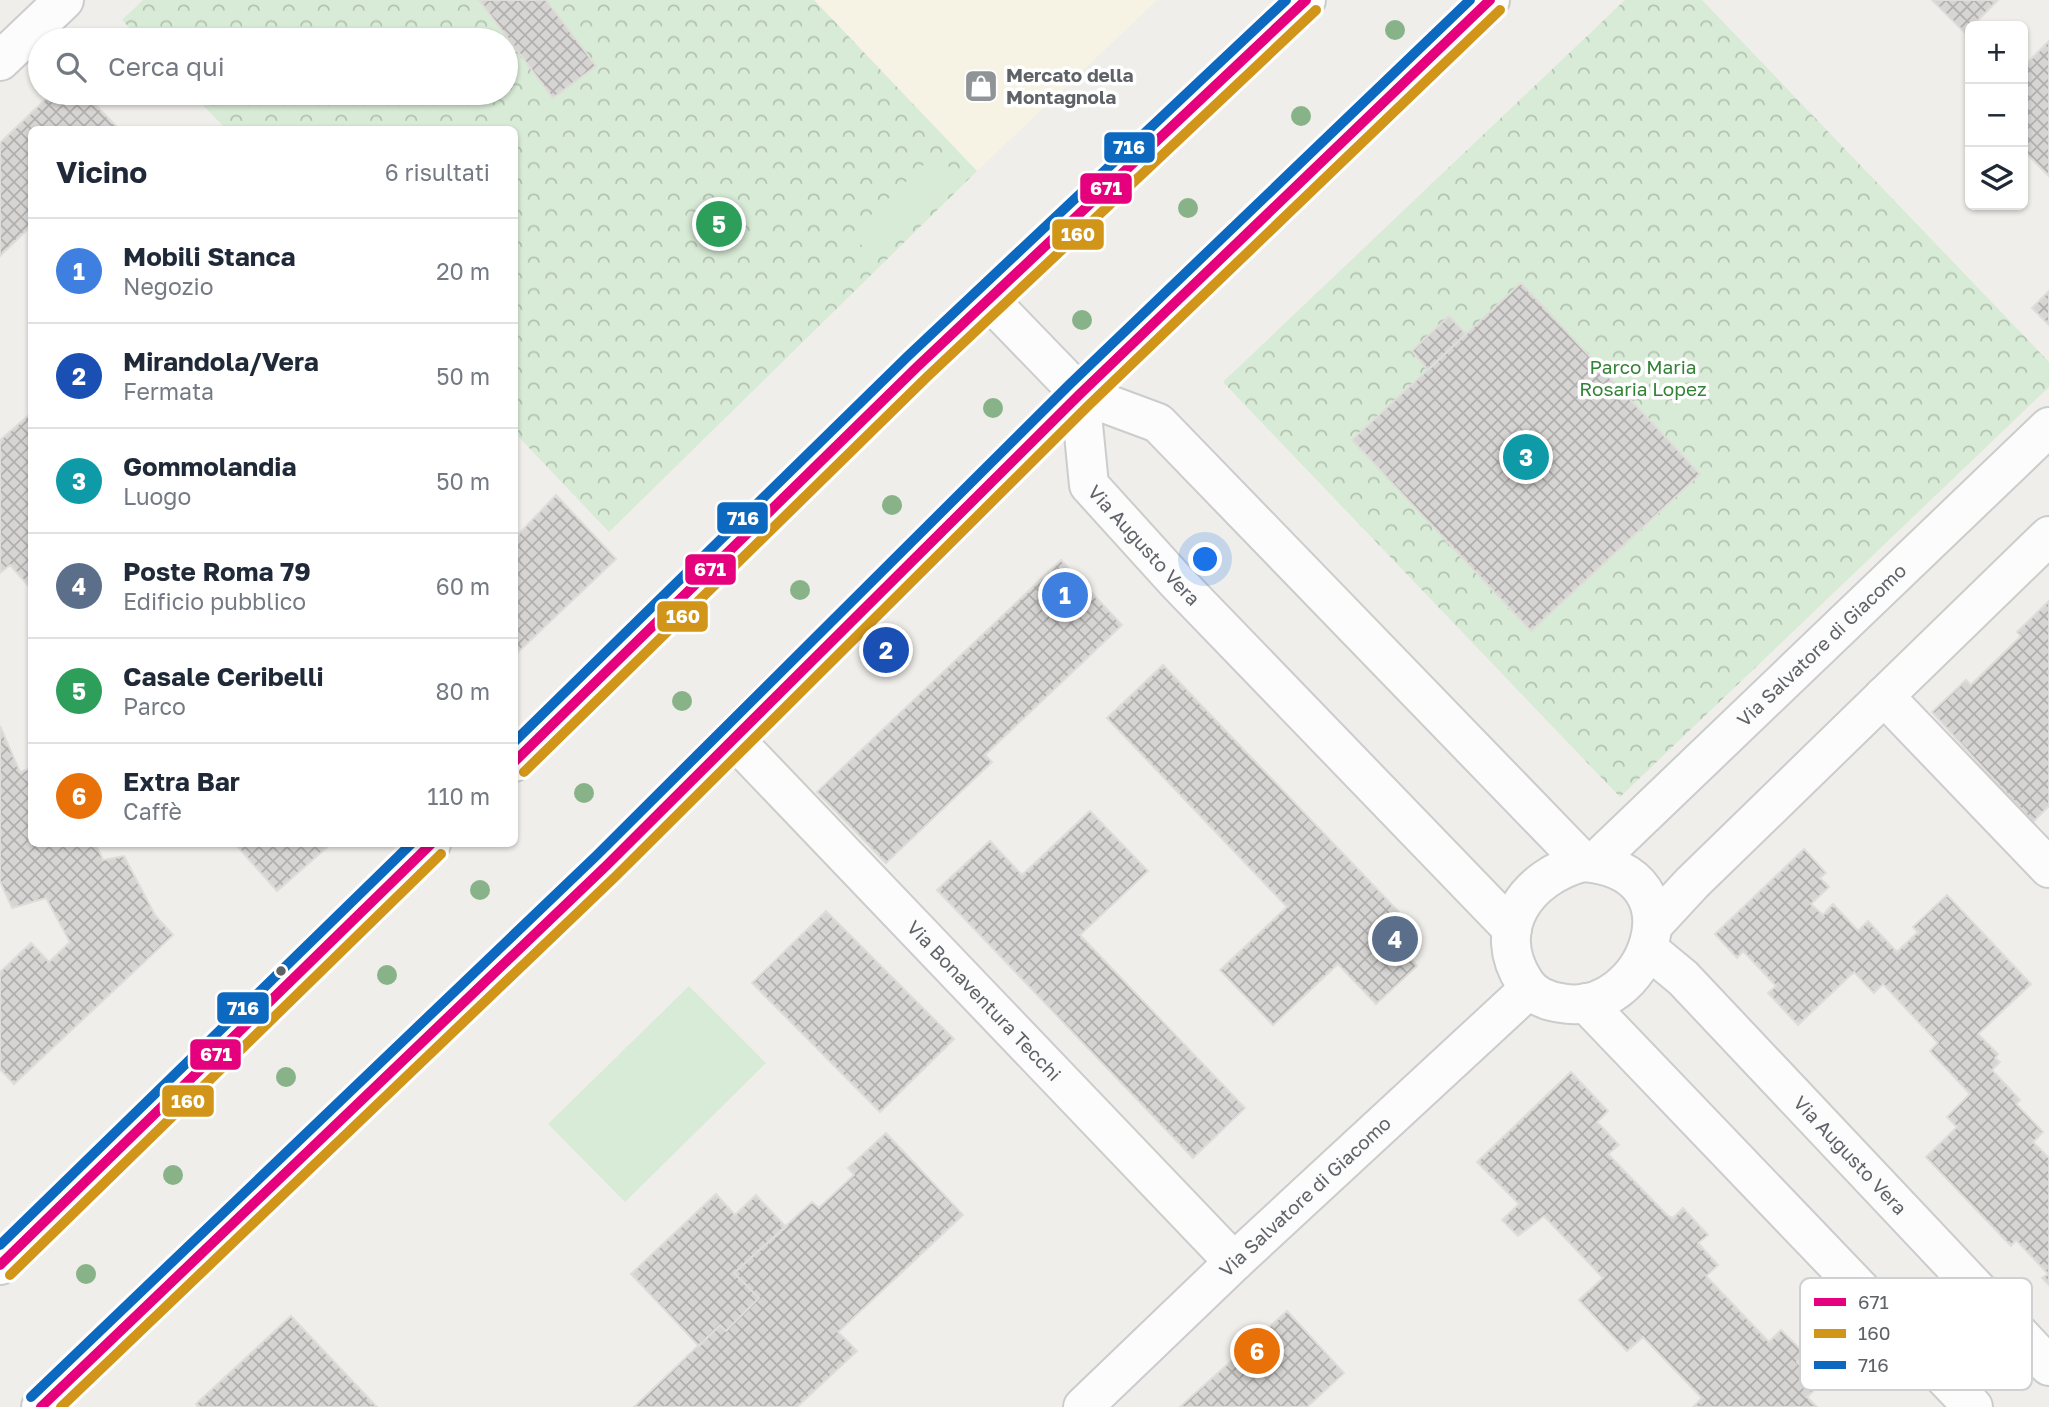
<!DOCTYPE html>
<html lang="it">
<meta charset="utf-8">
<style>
body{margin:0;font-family:"Golos Text",sans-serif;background:#f2f2f3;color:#1f2937}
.controls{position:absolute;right:21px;top:21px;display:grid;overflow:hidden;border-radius:10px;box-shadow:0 2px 5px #0004}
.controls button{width:63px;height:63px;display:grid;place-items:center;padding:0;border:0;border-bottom:2px solid #e0e1e3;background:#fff;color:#1f2937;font:35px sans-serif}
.you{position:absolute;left:1206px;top:560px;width:24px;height:24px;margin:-18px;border:5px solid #fff;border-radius:50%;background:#1a73e8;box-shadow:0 0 0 10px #1a73e833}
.badge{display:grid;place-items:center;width:46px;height:46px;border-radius:50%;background:#919496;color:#fff;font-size:23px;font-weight:700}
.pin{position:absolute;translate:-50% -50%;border:4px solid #fff;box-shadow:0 2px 7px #0006}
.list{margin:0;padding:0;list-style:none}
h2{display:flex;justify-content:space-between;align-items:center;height:91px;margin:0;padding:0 28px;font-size:30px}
h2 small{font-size:23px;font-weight:400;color:#747a83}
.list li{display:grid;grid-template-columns:46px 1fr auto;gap:21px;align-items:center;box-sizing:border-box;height:105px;padding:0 28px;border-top:2px solid #e0e1e3}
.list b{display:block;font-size:26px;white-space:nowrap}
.list p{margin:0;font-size:23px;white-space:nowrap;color:#747a83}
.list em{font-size:23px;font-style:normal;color:#747a83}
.icon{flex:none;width:38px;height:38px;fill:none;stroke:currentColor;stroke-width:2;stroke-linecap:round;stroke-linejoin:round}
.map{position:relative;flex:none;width:2049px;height:1407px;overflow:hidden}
.search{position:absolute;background:#fff;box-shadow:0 2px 5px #0004;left:28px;top:28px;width:490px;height:77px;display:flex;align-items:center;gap:18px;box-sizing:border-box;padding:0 24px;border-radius:38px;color:#747a83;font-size:26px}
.panel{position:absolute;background:#fff;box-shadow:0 2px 5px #0004;left:28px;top:126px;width:490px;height:721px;border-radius:10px}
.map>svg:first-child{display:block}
</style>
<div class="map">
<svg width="2049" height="1407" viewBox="0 0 2049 1407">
<defs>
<pattern id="park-crowns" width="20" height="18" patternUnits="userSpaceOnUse" patternTransform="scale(1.75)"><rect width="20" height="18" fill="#d8ebd6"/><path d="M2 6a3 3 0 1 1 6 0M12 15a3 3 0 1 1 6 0" fill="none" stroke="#b2c2b1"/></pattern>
<pattern id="building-cross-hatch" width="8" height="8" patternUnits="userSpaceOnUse" patternTransform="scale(1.75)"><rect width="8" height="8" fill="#d6d5d3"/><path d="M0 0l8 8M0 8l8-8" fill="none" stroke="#b1b0af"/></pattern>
</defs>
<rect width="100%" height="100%" fill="#efeeea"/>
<path fill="#f7f3e4" d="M814,0H1157L977,171Z"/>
<path fill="url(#park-crowns)" d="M143,0H814L977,171L609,532L515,433L514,130L226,129L191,93H506V40H141L122,20Z
M1625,0H1702L2049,362V387L1620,797L1223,382Z"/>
<path fill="#d8ebd6" d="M936,153L956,174L871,255L851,234Z
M689,986L766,1063L625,1202L548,1124Z"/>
<path fill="url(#building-cross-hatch)" stroke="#deddd9" stroke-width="2" d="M479,0H546L596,66L553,98Z
M1932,0H1998L1965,33Z
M2049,41V176L2023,150V67Z
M52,93H84L120,130H32V225L0,256V143Z
M1521,283L1700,474L1531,631L1352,440Z
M2049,291V325L2032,308Z
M1449,316L1466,334L1428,370L1412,351Z
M29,415L32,417V590L10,565L0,573V440Z
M556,495L616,559L514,656V539Z
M1061,560L1122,625L985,755L992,762L886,863L817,792Z
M2049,601V806L2033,822L1932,712L1966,680L1971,685L2021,636L2017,632Z
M1163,665L1417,931L1400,947L1417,966L1376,1004L1338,964L1273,1025L1220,970L1287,907L1107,718Z
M0,726L20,772L32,768V844H96L103,860L124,856L155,915L173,935L14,1084L0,1069V972L31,943L49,962L70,942L46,898L12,908L0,881Z
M1090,811L1148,871L1080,935L1245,1108L1193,1158L937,890L990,841L1022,875Z
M235,844H331L277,891Z
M1804,849L1826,873L1820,878L1829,887L1811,904L1823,915L1833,904L1858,931L1868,921L1897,952L1918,932L1913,927L1947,895L2031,984L1978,1034L1998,1054L1995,1058L2000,1062L1992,1070L2020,1100L2016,1104L2043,1132L2033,1142L2049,1158V1285L2042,1278L2048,1274L2016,1240L2011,1246L1926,1157L1957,1127L1947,1117L1970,1094L1930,1051L1938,1043L1883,984L1874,993L1854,972L1798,1025L1768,993L1776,986L1743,951L1737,958L1715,934Z
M826,911L954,1039L880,1112L752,983Z
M1571,1072L1608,1111L1597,1122L1619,1145L1608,1154L1668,1216L1673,1218L1683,1208L1708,1235L1698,1243L1718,1265L1706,1276L1769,1342L1781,1330L1805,1354L1797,1362L1819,1386L1807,1397L1817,1407H1693L1702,1398L1643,1337L1627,1351L1579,1300L1603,1278L1544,1216L1518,1236L1502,1220L1519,1204L1477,1162Z
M886,1133L963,1215L838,1332L857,1351L797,1407H634L720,1325L726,1331L759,1298L734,1273L812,1202L819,1208L854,1175L848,1168Z
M716,1194L735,1215L756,1195L786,1227L734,1273L759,1298L726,1331L720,1325L699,1346L631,1274Z
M1287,1311L1344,1373L1307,1407H1180Z
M291,1316L377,1407H198L196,1404Z"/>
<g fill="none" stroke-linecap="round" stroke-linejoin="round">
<g stroke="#cbcccc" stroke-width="42">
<g id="minor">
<path d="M0,61L64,0"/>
<path d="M989,300L1080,394L1158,423L1583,862"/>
<path id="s1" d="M1080,394L1089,485L1176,581L1512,929"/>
<path d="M1884,696L2049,868"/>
<path id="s2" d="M734,739L1234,1262"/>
<path d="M1583,862C1705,871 1645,1020 1561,1003C1546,1001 1533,995 1525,983C1489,928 1527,877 1583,862Z"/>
<path id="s3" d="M1594,863L2049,427"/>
<path d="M1654,924L1692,883L2049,536"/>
<path id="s4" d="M1648,949L1683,978L2049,1366"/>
<path d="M1586,1003L1973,1407"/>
<path id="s5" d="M1083,1407L1234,1262L1529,989"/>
</g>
</g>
<g stroke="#cbcccc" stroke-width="42">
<path id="tertiary" d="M514,762L918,366L1306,0
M0,1265L431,844
M41,1407L606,866L1080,394L1490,0"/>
</g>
<use href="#minor" stroke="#fdfcfc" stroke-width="38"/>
<use href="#tertiary" stroke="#fdfcfc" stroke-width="38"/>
<g stroke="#fff" stroke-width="16">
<path id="bus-1" d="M514,762L918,366L1306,0
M0,1265L431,844
M41,1407L606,866L1080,394L1490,0"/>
</g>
<g stroke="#fff" stroke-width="16">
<path id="bus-2" d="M524,772L928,376L1316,10
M10,1275L441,854
M61,1407L616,876L1090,404L1500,10"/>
</g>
<g stroke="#fff" stroke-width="16">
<path id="bus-3" d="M514,742L908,356L1286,0
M0,1245L411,844
M31,1397L596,856L1070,384L1470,0"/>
</g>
<use href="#bus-1" stroke="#e5007d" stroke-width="10"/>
<use href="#bus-2" stroke="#d1951a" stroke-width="10"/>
<use href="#bus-3" stroke="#0c69bf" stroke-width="10"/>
</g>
<g fill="#88b388">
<circle cx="1395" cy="30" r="10"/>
<circle cx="1301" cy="116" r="10"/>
<circle cx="1188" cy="208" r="10"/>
<circle cx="1082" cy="320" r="10"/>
<circle cx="993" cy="408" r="10"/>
<circle cx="892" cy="505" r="10"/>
<circle cx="800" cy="590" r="10"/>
<circle cx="682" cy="701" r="10"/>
<circle cx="584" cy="793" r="10"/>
<circle cx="480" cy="890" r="10"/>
<circle cx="387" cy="975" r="10"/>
<circle cx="286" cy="1077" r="10"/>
<circle cx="173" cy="1175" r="10"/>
<circle cx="86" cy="1274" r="10"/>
</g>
<defs>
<g id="shop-square" transform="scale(1.75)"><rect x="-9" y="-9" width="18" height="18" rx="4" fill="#919496" stroke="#fff"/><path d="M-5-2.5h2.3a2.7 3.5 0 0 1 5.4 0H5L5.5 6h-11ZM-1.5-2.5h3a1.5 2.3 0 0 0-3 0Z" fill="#fff"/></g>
</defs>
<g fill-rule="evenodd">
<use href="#shop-square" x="981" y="86"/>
</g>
<circle fill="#5f6368" stroke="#fff" stroke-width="2.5" cx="281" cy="971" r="6"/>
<g text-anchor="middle" stroke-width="7" stroke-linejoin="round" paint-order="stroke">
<g font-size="19" font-weight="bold" fill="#5f6368" stroke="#fff" text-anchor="start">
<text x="1006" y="82">Mercato della<tspan x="1006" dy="22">Montagnola</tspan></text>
</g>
<g font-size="19" fill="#348238" stroke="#fff">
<text x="1643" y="374">Parco Maria<tspan x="1643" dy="22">Rosaria Lopez</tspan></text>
</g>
<g font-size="19" fill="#5f6368" stroke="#fff">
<text dy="7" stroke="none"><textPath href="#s1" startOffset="173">Via Augusto Vera</textPath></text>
<text dy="7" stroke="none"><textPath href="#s3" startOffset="315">Via Salvatore di Giacomo</textPath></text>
<text dy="7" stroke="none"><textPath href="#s2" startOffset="362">Via Bonaventura Tecchi</textPath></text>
<text dy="7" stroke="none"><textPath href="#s4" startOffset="289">Via Augusto Vera</textPath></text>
<text dy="7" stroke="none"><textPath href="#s5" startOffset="306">Via Salvatore di Giacomo</textPath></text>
</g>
</g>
<rect x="1800" y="1278" width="232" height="112" rx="10" fill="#fff" stroke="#cfd0d2" stroke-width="2"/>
<rect x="1814" y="1298" width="32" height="8" fill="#e5007d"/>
<rect x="1814" y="1329" width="32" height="9" fill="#d1951a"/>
<rect x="1814" y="1361" width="32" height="8" fill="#0c69bf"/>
<g font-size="19" fill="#5f6368">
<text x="1858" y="1309">671</text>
<text x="1858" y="1340">160</text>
<text x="1858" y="1372">716</text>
</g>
<g stroke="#fff" stroke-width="2.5">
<rect x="1103" y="131" width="53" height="33" rx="7" fill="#0c69bf"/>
<rect x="1079" y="172" width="54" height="33" rx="7" fill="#e5007d"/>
<rect x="1051" y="218" width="54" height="33" rx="7" fill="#d1951a"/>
<rect x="716" y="501" width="53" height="34" rx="7" fill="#0c69bf"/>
<rect x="684" y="553" width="53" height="33" rx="7" fill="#e5007d"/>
<rect x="656" y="600" width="53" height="33" rx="7" fill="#d1951a"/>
<rect x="216" y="991" width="54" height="34" rx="7" fill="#0c69bf"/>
<rect x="189" y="1038" width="53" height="33" rx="7" fill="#e5007d"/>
<rect x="161" y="1084" width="54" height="34" rx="7" fill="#d1951a"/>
</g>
<g font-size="19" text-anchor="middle" font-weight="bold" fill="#fff">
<text x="1129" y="154">716</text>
<text x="1106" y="195">671</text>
<text x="1078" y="241">160</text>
<text x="743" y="525">716</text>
<text x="710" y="576">671</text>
<text x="683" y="623">160</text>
<text x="243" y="1015">716</text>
<text x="216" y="1061">671</text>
<text x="188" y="1108">160</text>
</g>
</svg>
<div class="controls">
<button>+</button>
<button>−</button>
<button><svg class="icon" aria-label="layers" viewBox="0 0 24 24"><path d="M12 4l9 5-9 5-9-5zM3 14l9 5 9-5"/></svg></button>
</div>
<div class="you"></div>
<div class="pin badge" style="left:1065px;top:595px;background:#3f7fe0">1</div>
<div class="pin badge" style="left:886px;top:650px;background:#1a4fb4">2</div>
<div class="pin badge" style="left:1526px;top:457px;background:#0f9aa8">3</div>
<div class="pin badge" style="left:1395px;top:939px;background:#5c6f8a">4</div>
<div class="pin badge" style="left:719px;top:224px;background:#2e9e5b">5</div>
<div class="pin badge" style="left:1257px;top:1351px;background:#e8710a">6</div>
<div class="search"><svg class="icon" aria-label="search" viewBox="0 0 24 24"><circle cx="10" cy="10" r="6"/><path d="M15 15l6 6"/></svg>Cerca qui</div>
<section class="panel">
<h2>Vicino<small>6 risultati</small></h2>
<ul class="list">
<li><span class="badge" style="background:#3f7fe0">1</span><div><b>Mobili Stanca</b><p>Negozio</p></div><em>20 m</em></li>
<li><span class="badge" style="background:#1a4fb4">2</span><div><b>Mirandola/Vera</b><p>Fermata</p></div><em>50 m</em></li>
<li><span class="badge" style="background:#0f9aa8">3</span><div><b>Gommolandia</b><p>Luogo</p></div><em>50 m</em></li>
<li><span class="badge" style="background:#5c6f8a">4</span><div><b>Poste Roma 79</b><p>Edificio pubblico</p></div><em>60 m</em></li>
<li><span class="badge" style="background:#2e9e5b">5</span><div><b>Casale Ceribelli</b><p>Parco</p></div><em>80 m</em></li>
<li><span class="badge" style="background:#e8710a">6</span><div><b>Extra Bar</b><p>Caffè</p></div><em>110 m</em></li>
</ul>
</section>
</div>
